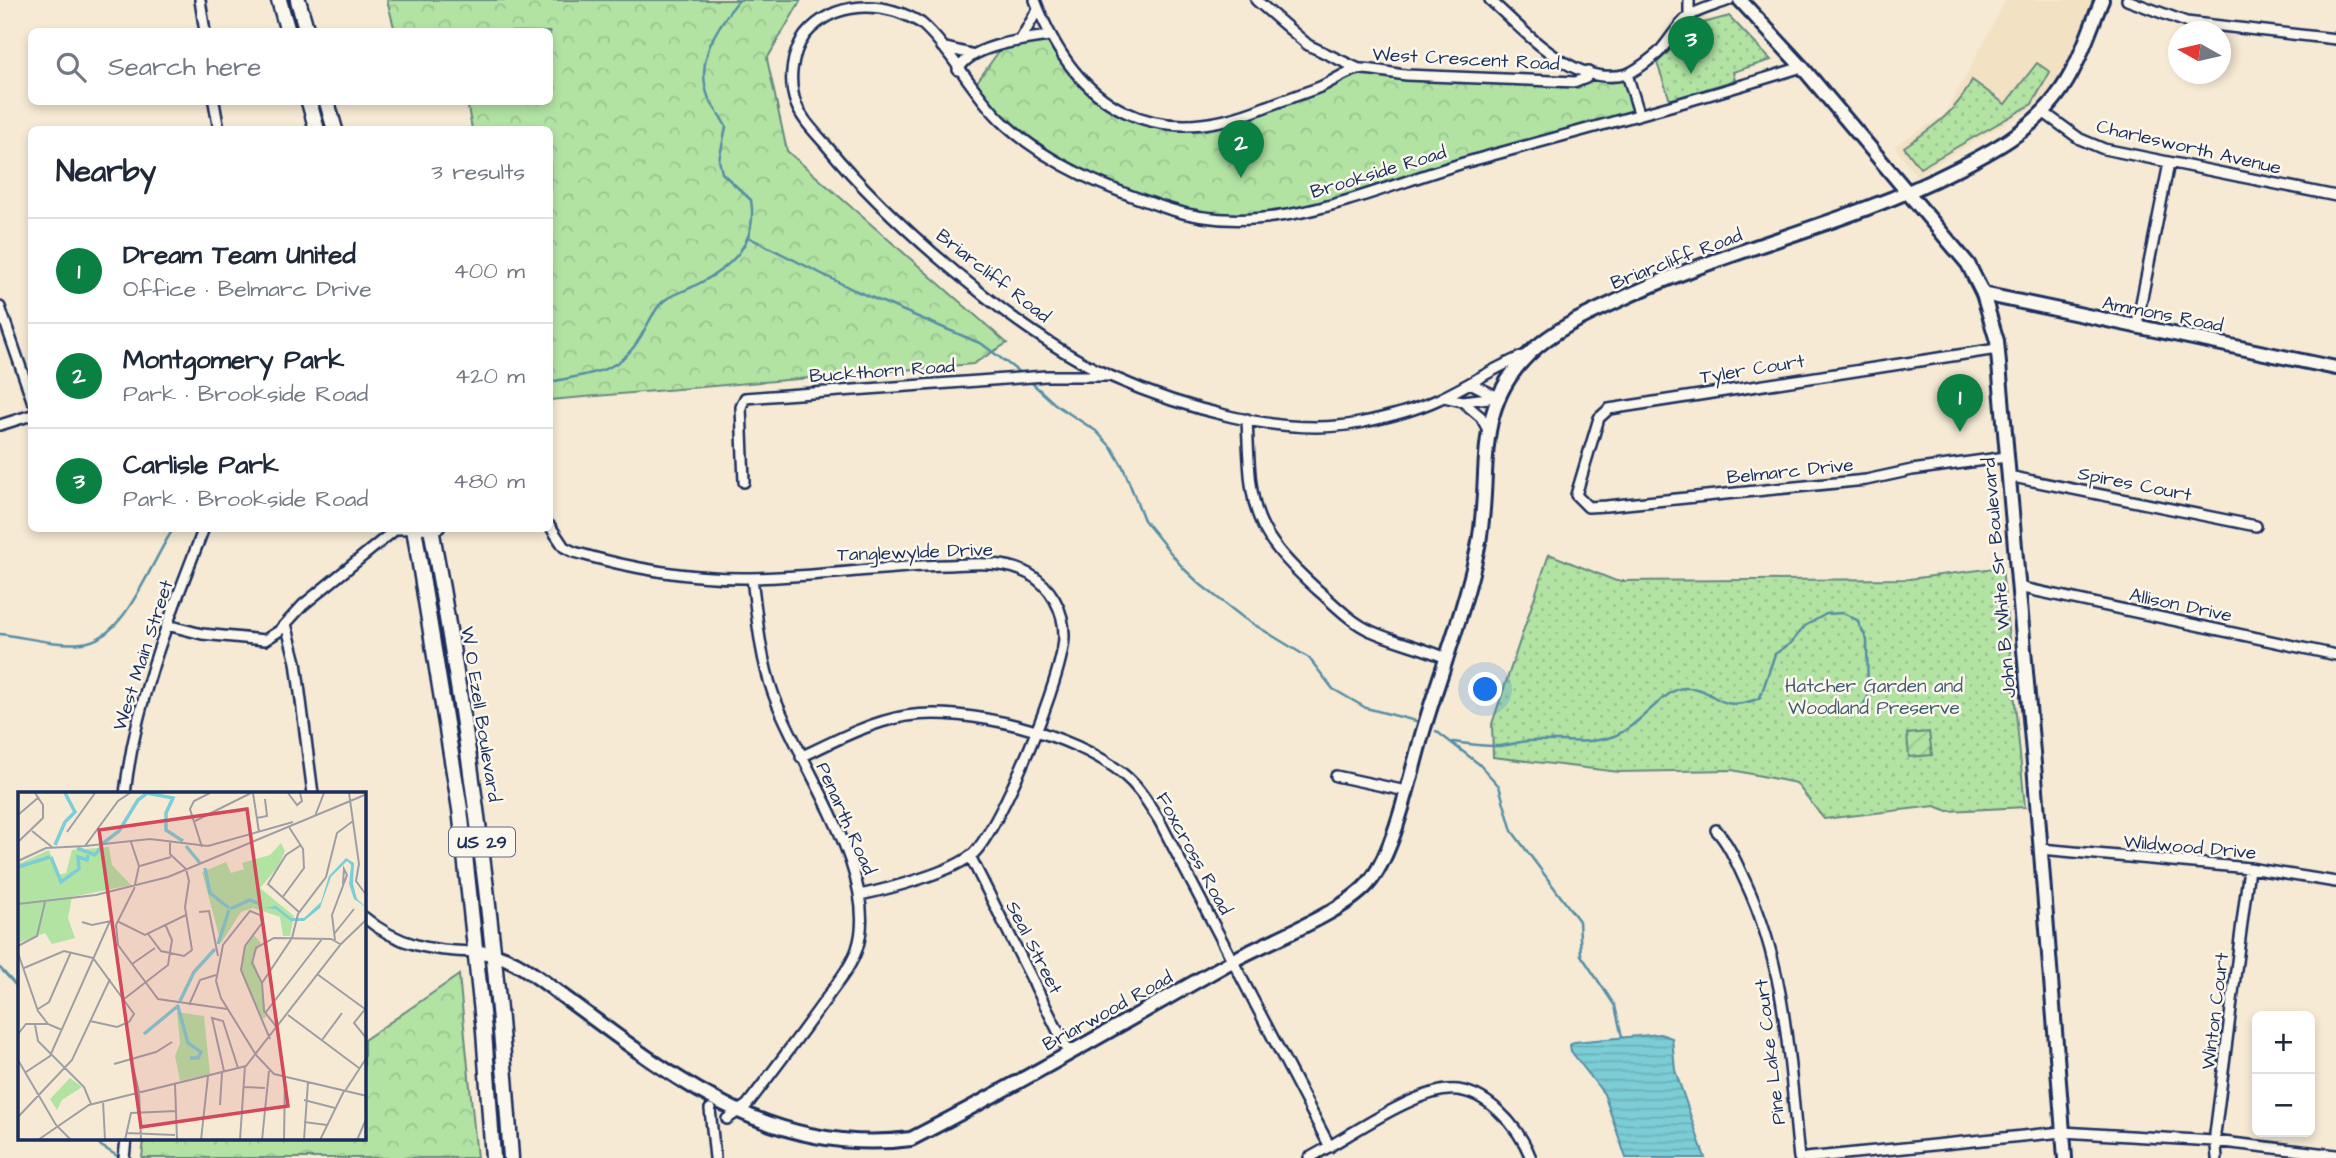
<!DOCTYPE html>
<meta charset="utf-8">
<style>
body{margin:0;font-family:"Architects Daughter",sans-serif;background:#f2f2f3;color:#1f2937}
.controls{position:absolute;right:21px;bottom:21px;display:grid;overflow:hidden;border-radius:10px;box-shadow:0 4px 10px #0003}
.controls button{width:63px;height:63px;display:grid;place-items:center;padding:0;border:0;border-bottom:2px solid #e0e1e3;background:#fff;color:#1f2937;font:35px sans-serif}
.compass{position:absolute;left:2168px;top:21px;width:63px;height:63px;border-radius:50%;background:#fff;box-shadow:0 4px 10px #0003;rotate:278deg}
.you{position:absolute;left:1486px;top:690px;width:24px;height:24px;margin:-18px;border:5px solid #fff;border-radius:50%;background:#1a73e8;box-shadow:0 0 0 10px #1a73e833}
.badge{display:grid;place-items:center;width:46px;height:46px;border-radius:50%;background:#0b8043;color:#fff;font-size:23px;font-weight:700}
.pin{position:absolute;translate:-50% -58px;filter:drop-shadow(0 2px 4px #0008)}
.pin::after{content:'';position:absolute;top:37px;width:24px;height:21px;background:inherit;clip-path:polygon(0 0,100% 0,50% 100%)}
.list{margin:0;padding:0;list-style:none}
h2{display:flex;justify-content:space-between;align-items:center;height:91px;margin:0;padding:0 28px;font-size:30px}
h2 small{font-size:23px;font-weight:400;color:#747a83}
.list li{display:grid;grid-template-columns:46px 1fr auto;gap:21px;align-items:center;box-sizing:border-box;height:105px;padding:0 28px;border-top:2px solid #e0e1e3}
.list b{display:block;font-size:26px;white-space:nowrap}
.list p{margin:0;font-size:23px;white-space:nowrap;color:#747a83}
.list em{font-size:23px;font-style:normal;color:#747a83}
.icon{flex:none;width:38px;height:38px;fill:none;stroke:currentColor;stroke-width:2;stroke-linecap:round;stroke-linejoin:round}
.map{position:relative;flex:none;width:2336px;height:1158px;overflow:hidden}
.search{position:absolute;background:#fff;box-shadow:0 4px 10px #0003;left:28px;top:28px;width:525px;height:77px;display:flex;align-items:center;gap:18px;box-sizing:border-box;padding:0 24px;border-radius:10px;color:#747a83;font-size:26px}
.panel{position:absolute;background:#fff;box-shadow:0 4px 10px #0003;left:28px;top:126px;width:525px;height:406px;border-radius:10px}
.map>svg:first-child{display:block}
</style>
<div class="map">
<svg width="2336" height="1158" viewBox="0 0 2336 1158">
<defs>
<pattern id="forest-crowns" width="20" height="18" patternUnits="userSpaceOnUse" patternTransform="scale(1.75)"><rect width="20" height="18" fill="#b2e3a3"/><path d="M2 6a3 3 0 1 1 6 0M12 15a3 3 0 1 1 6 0" fill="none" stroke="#98c38f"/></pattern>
<pattern id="park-dots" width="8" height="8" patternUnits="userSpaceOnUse" patternTransform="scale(1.75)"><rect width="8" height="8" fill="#b2e3a3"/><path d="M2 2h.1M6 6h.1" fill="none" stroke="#98c38f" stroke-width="1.8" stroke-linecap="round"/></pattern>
<pattern id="garden-furrows" width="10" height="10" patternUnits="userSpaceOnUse" patternTransform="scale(1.75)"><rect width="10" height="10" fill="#b2e3a3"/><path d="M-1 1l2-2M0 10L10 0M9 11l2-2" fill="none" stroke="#98c38f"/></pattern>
<pattern id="water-rules" width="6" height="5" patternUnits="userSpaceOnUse" patternTransform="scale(1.75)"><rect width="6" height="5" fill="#7ccdd5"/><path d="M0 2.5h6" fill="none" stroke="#6bb0b9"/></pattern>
</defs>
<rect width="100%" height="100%" fill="#f6ead5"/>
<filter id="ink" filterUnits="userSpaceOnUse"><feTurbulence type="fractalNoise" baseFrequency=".0143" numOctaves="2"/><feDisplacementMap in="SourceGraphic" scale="14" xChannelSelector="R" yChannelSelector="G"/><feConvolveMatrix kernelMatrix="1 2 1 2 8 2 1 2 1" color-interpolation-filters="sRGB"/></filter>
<g filter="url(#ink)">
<path fill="#f3e1c4" d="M2006,0H2092L2068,71L2033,107L1916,176L1894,146L1945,114Z"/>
<path fill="url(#forest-crowns)" stroke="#668980" stroke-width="2" d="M387,0H801L767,59L787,151L1007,343L973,364L550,400V130L472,129L467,102H550V32L395,31Z
M1049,36L1095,94L1149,120L1198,125L1359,69L1586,78L1627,74L1639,113L1340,204L1260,218L1176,212L1101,184L1029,143L972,89L999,51Z
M459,975L477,1158H142L144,1139H364V1040Z"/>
<path fill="url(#park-dots)" stroke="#668980" stroke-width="2" d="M1729,16L1771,60L1733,72L1735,80L1670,100L1657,63L1696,25Z
M2037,63L2050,72L2032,104L1920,168L1904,147C1933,127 1957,112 1972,80L2005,104Z
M1549,554L1616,581L1909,579L2002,567L2025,807L1948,811L1935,806L1824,819L1796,783L1732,770L1619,772L1493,757L1492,724Z"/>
<path fill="url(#garden-furrows)" stroke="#668980" stroke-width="2" d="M1929,732L1932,755L1909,757L1907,734Z"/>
<path fill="url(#water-rules)" stroke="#558ea5" stroke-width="2" d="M1660,1034L1672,1038L1675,1070L1705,1158H1626L1604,1094L1571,1051L1570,1045L1574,1042Z"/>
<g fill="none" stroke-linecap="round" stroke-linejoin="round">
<path stroke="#558ea5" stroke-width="2.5" d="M750,238L854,290L982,344L1019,372
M550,382C590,373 619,375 641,336C648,325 654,308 665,300C673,294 685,291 694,286C731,268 758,244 751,200L722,173L719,160L726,127C722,117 714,109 709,99C694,62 716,27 739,0
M1033,384L1056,405L1096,431L1112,448L1123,467L1144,520L1183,568L1201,585L1245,619L1309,658L1333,689L1366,708L1416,721
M0,634C26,637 56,646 82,643C126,640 150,562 174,528
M1436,731L1479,764L1499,786L1512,831L1579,921L1581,955L1615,1006L1622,1037
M1453,742C1467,744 1482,746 1496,746C1507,746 1517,742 1528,741C1556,739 1587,746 1614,736C1639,727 1665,688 1684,688C1718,686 1713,716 1760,698L1775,654L1791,643L1805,626L1826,614L1843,613L1857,620L1867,640L1868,697L1862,707
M0,968L19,989
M96,1139L101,1146L119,1157"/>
<g stroke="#1b2f5e" stroke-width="14">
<path id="minor" d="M200,0L205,32
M1035,0C1076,108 1154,153 1265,107C1283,100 1302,94 1320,87C1332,82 1346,71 1359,69C1370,68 1393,74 1406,75C1463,77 1520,80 1576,82L1586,78L1588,72
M1256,0L1308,45L1359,69
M1490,0C1524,30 1574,89 1627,74C1638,70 1649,60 1658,53C1669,42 1677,25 1689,16C1700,9 1717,5 1729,0
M2127,0L2186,22L2336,39
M1689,16V0
M1021,39L1038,9
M942,47L971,54
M958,70C971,45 1022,40 1049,36
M1627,74L1639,113
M214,102L219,130
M2043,112L2080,139L2104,149L2336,196
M0,307L32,400
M2136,328L2169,163
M1997,349L1609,409L1599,418L1576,495L1588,507L1606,506L1866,480L1912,470L2006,457
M1528,354C1496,366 1468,386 1437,400C1413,411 1384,418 1359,423C1283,438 1179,407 1110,376C1065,356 1020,324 981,293C926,249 871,200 826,145C815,132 802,120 796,104C788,82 791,54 805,35C834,0 883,0 921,23C951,49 974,96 1006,125C1051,166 1111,190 1169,209C1269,242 1372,189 1467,162C1579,131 1691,102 1802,67
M1470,383L1498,397
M1444,397L1462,401L1498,397
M1462,401L1481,417L1487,428
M1247,419C1251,511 1249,528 1320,592C1335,605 1352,623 1371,631C1395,642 1422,647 1446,658
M0,425L32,415
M2008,476L2256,526
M744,482L741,407L745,398L1046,376H1107
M550,526L564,547L574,552C632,569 689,579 751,578C816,577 881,567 946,565C973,564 1004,560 1029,574C1051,586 1064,611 1064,635C1065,673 1001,826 974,853C954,872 888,889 860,895
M2018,587L2336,655
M286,624L296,662L313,794
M167,625L202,634L265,640L279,631L303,605L396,529L439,528
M801,757C834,741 870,722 906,716C967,706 1075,734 1123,774C1139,787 1148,803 1159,820L1330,1147
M1336,776L1406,791
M125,794C135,701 170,615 204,528
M1716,830C1729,844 1737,864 1745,881C1787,969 1789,1063 1799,1158
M2041,849L2249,868L2336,882
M970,856L1069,1053
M364,917C398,946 433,951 476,952
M710,1109L715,1158
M727,1119L747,1105C774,1070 800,1035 826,999C837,983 851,967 857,949C882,876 798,763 773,693C760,656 757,617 752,578
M124,1158L126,1139
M1309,1158C1345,1139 1409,1093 1448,1090C1485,1087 1519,1127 1531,1158
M1806,1158L2062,1132L2214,1141L2336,1155
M2217,1158L2215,1134L2249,868"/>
</g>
<g stroke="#1b2f5e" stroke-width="18">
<path id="tertiary" d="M1983,294L2336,368
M476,952C508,952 534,975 560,994C665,1071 767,1158 911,1139C1020,1083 1126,1021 1232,961C1270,940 1347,912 1371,880C1397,845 1411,771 1424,728C1442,668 1465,609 1478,547C1493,477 1470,411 1529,354C1552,331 1584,316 1613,303C1723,249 1845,226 1955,170C1993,151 2030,131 2056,97C2078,69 2088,33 2102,0"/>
</g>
<g stroke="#1b2f5e" stroke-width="18">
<path id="secondary" d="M1740,0L1802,67L1968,264L1983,294L1997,341L2034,764L2065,1158"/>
</g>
<g stroke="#1b2f5e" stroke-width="19">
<path id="primary" d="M279,0L288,32
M298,0L307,32
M309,102L317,130
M327,102L335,130
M414,528L460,809L484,1031L493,1158
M431,528C470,737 497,946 511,1158"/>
</g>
<use href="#minor" stroke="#fbf7ec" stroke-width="9"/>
<use href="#tertiary" stroke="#fbf7ec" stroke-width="12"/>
<use href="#secondary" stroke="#fbf7ec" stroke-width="12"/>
<use href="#primary" stroke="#fbf7ec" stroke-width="14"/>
</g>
</g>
<g text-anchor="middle" stroke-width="5" stroke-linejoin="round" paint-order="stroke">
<rect fill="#fbf7ec" stroke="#5e6b89" stroke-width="2" x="449" y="827.5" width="66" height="29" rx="5"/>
<g font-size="18" font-weight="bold" fill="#1b2f5e">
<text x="482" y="848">US 29</text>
</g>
<g font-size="19" fill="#1b2f5e" stroke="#fbf7ec">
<text transform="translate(1466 58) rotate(3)" y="7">West Crescent Road</text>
<text transform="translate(2189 146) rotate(13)" y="7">Charlesworth Avenue</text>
<text transform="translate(1378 171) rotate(-17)" y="7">Brookside Road</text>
<text transform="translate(1676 258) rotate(-21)" y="7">Briarcliff Road</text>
<text transform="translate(994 275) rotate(38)" y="7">Briarcliff Road</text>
<text transform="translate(2163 313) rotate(11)" y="7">Ammons Road</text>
<text transform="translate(1752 368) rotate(-9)" y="7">Tyler Court</text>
<text transform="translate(882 370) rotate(-4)" y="7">Buckthorn Road</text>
<text transform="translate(1790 470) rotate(-6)" y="7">Belmarc Drive</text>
<text transform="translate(2135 483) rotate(11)" y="7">Spires Court</text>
<text transform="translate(915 551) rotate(-2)" y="7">Tanglewylde Drive</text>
<text transform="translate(1998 578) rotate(-95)" y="7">John B White Sr Boulevard</text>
<text transform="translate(2181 604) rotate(12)" y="7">Allison Drive</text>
<text transform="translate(142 655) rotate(-72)" y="7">West Main Street</text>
<text transform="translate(482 714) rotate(81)" y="7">W O Ezell Boulevard</text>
<text transform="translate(847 818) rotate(66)" y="7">Penarth Road</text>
<text transform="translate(2190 846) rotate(5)" y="7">Wildwood Drive</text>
<text transform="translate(1195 853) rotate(61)" y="7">Foxcross Road</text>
<text transform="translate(1035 947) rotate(63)" y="7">Seal Street</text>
<text transform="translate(1107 1010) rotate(-29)" y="7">Briarwood Road</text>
<text transform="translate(2214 1011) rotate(-83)" y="7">Winton Court</text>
<text transform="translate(1769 1052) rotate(-97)" y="7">Pine Lake Court</text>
</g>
<g font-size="19" fill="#415c6f" stroke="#fbf7ec">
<text x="1874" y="692">Hatcher Garden and<tspan x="1874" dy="22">Woodland Preserve</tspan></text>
</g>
</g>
<g transform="translate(18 792)">
<rect width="348" height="348" fill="#f6ead5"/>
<path d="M263,51L267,59L260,75L242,96L276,124L272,144H265L262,125L235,116L223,120L203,151L184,80L208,70L213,81L226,77L224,71L252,63ZM91,55L94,73L113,93L54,105L50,126L57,146L34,152L27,141L0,151V72L31,58L40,83L48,81L54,58ZM235,142L243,151L234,165L244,191L248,225L243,227L223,181L225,160ZM52,286L64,295L44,308L39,318L32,307Z" fill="#b2e3a3"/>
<path d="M159,220L186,224L192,282L162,289L157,264L162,251Z" fill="#b2e3a3"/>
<path d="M328,66L336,71L335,92L339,107L349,116L336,107L331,92L333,73L329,69L313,85L302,116L286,129H273L258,117L245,116L258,114L273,126H286L303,110L311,84Z" fill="#7ccdd5"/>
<path fill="none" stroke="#7ccdd5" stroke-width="3.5" d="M84,52L101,39L120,8L129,1L155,6L148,21V38L165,49M37,53L47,30L57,20L47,1M168,54L182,71M59,56L77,63L83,55M33,65L43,90L61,77L60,65L69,68L70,63M0,75L32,65M187,76L192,101L211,116M212,117L232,108L244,113M200,152L211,118M162,209L176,180L197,157M160,215L170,251L183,260L180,266H172M126,242L161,213"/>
<path fill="none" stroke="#9e9fa5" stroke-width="2" d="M235,1L241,40M270,1L279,13L284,9L282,1M331,1L341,72L338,89L349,104M0,23L21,5M297,24L306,1M239,26L249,24L247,7M177,29L233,1M14,39L34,55M49,40L77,1M0,50L25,26V13L17,1M113,50L121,74L116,97L98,133L100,153L140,207L209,217M67,54L132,47L190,54L275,30M184,55L172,17L176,9L192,1M0,69L28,56L67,54L100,9L112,1M122,74L153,65M264,106L286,76L285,57L271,35M0,112L78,103L150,85L349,2M181,120L191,119L200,164M281,120L250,92L268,63L283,53M99,129L127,143L168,123M64,130L74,133L93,129M130,142L143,159L166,164L174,158L167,115L171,89L168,77L152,62V49M316,142L336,117M317,148L314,123L329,83L326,77L325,92M0,154L19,144L27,110M0,161L20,219L30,232L44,238M114,172L137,156M6,176L46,159L75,166L116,222L111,230L99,235L72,229M299,182L347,217M244,191L274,146L280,122L308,85L319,41L335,29M106,207L150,173L154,148L147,132M171,213L182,188L198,183M348,216L336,231L349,247M20,217L31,210L53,160M248,220L304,147M270,223L341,276M17,233L20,249L66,295L73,312M260,237L246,219L244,191L234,171L238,156L256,146L313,147L322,152M0,242L8,232H30M252,247L223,178L227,154L244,131L242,123L232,119L205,153L198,189L203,206L238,263L256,282L349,304M304,248L324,221M113,267L121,300L123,348M0,268L38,333L53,348M96,272L138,260L154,250M206,279L194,226L205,229L220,276M8,280L32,264L92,129M157,292L159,348M225,295L247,296M327,299L349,265M286,308L317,316M85,309L87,348M202,313L204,281M0,325L54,268L92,187M286,330L309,333M108,341L157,343M20,348L71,313L228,274L323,152L349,127M107,348L113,321L158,319M183,348L190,284M222,348L227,274M244,348L251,279M266,348L267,285M286,348L290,290M302,348L326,299M339,348L349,325"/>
<path fill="#d1495b" fill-opacity="0.15" stroke="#d1495b" stroke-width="3.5" d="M229,17L270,314L123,335L81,38Z"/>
<rect width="348" height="348" fill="none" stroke="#1b2f5e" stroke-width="3.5"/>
</g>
</svg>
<div class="controls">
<button>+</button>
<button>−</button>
</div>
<svg class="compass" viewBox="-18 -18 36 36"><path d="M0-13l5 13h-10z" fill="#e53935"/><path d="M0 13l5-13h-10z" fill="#747a83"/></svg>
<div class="you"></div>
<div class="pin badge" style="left:1960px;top:432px">1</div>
<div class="pin badge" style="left:1241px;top:178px">2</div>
<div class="pin badge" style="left:1691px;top:74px">3</div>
<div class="search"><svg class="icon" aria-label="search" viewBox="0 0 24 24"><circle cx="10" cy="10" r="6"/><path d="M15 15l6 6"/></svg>Search here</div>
<section class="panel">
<h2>Nearby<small>3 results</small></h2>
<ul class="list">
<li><span class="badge">1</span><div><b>Dream Team United</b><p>Office · Belmarc Drive</p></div><em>400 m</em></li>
<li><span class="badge">2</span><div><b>Montgomery Park</b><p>Park · Brookside Road</p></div><em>420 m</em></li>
<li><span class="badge">3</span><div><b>Carlisle Park</b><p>Park · Brookside Road</p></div><em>480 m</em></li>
</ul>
</section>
</div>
